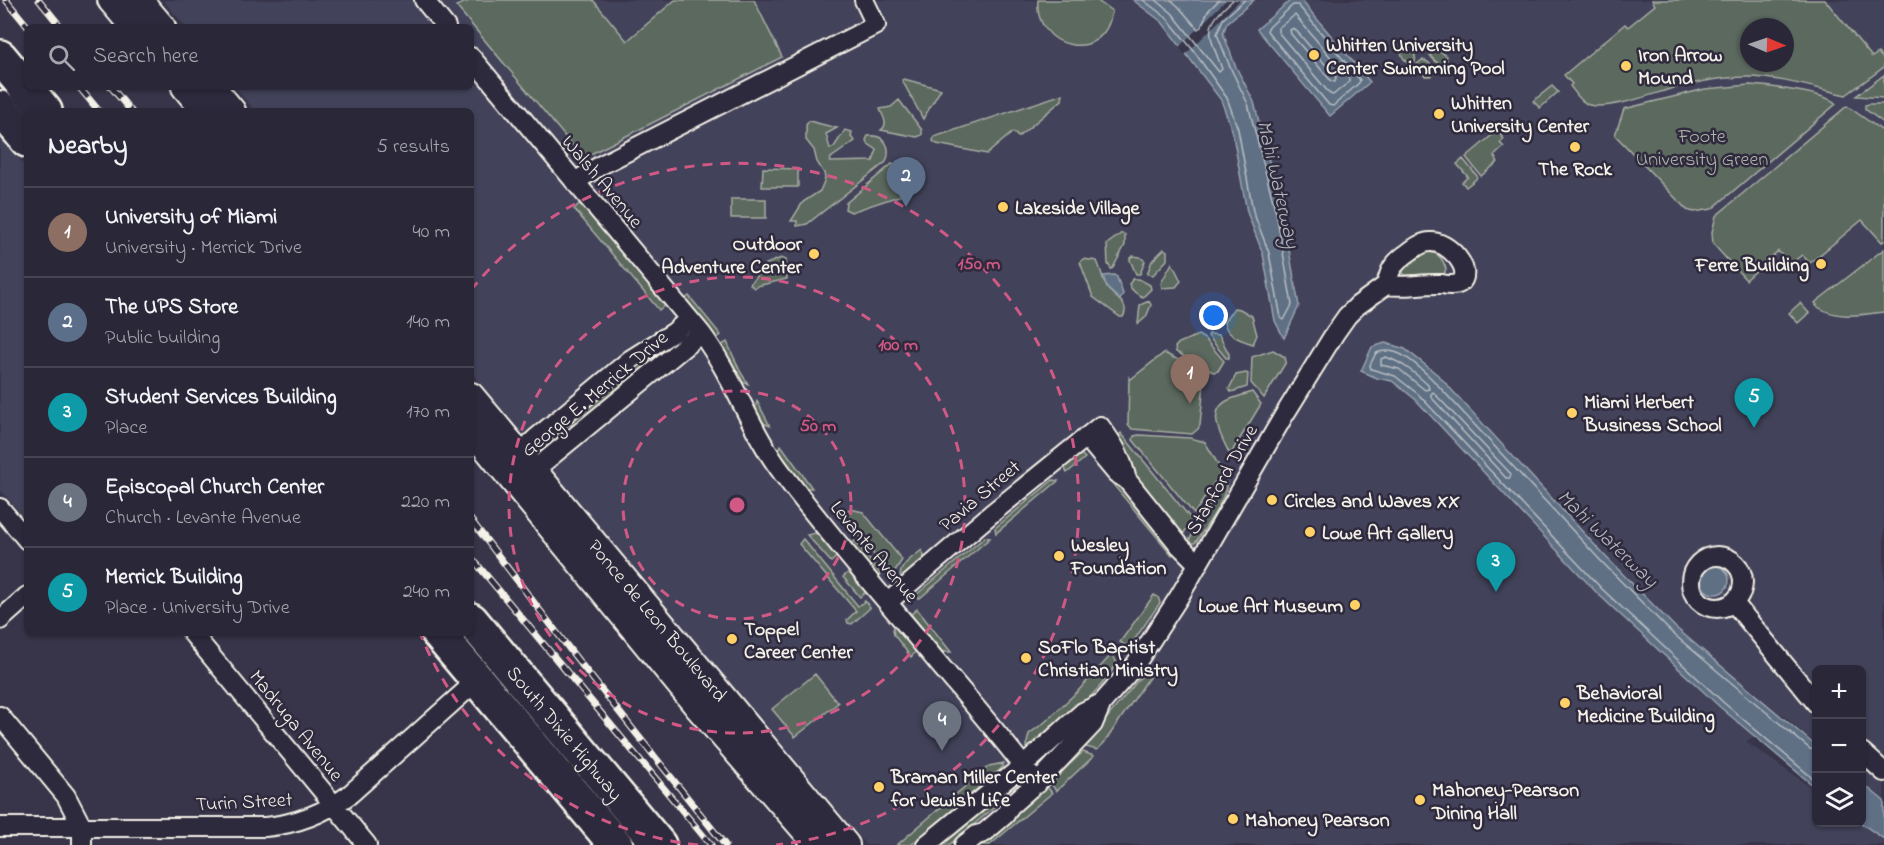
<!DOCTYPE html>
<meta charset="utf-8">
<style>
body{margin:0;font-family:"Indie Flower",sans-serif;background:#323040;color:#f1f3f6}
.controls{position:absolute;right:18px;bottom:18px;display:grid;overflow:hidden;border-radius:9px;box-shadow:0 2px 4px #0004}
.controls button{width:54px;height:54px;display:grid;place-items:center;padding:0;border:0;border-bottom:2px solid #464453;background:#2a2838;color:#f1f3f6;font:30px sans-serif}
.compass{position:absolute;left:1740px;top:18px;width:54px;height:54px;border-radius:50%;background:#2a2838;box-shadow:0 2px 4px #0004;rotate:92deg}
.you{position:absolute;left:1214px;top:316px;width:21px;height:21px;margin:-15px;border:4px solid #fff;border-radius:50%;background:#1a73e8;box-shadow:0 0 0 9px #1a73e833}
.badge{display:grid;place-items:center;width:39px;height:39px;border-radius:50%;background:#ffd166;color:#fff;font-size:20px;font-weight:700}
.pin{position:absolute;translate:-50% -50px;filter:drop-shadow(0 2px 3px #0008)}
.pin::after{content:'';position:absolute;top:32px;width:21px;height:18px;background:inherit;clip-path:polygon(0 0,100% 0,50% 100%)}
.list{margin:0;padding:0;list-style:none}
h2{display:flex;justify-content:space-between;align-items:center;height:78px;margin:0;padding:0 24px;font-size:26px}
h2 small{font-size:20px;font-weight:400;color:#a5a6ae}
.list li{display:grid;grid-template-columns:39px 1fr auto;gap:18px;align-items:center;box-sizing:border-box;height:90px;padding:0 24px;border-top:2px solid #464453}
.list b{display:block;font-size:22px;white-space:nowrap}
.list p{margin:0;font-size:20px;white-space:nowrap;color:#a5a6ae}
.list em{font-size:20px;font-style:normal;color:#a5a6ae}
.icon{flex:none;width:33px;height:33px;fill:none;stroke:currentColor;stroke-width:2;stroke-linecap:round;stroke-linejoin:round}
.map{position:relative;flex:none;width:1884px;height:845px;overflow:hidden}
.search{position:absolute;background:#2a2838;box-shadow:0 2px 4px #0004;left:24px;top:24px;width:450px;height:66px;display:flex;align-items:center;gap:15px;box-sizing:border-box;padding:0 21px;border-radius:9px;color:#a5a6ae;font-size:22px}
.panel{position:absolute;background:#2a2838;box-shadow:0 2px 4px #0004;left:24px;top:108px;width:450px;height:528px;border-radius:9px}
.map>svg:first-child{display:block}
</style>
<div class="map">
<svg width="1884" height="845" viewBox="0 0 1884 845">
<rect width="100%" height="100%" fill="#38354a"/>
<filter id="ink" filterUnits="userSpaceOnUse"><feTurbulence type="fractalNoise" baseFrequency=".0167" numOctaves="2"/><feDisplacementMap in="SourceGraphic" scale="12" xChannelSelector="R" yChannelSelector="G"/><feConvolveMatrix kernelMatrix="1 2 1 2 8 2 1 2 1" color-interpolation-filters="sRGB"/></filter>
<g filter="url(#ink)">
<path fill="#43425a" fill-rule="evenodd" d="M163,0H1884V802L1862,782V670H1816V744L1783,715L1746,742L1816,791V822H1862L1884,838V845H866L478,383L471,367V111H255L235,87H471V27H186ZM1749,27H1785V63H1749Z
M0,136L27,168V521L0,489Z"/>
<path fill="#5b695e" stroke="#a8ada3" stroke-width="1.5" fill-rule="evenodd" d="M472,0H593L627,41L675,0H754L782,57L583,158L456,6Z
M1038,0H1096L1112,11C1104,67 1033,48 1038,0Z
M1652,0H1825L1872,57L1878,53L1884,60V67L1846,95C1814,88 1780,77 1747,77C1723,77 1697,82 1674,88C1652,94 1611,110 1589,105C1581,103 1575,92 1570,86L1572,84L1564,75L1625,24L1628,27L1655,5ZM1749,27H1785V63H1749Z
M1403,47C1411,47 1417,54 1415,62L1412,64C1405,62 1401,57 1401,50Z
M1434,50H1439L1446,56L1447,63L1445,65H1440L1432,58L1430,55Z
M1422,60C1429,61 1434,66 1433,74L1430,76H1425L1418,68L1417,64Z
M1884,75V98L1856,96Z
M904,79L941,89L923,119L902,80Z
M1750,85C1766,86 1829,93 1836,104L1712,209L1694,212L1687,210L1615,135L1624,109L1705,89Z
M1552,86L1558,92L1540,108L1533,101Z
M1063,94L1062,100L1018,137L1013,132L987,154L937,144L933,141L934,137Z
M899,100L922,130V135L917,137L881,130C889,124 883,117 880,109L891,107Z
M1869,104H1884V123L1865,109V105Z
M1847,106L1884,132V241L1882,242L1862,220L1810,263L1802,255L1790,264L1778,251L1746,280L1713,244L1712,232L1716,216Z
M809,121L837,128L826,134L830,149L834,147L845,130L852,132L851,137L855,141L831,158L830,162L873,161L877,150L867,143L866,140L868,136C885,134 892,147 886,162L807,224L797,226V221H791L803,202L820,191L825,179L824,173L817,162L814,150L806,140V125Z
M1497,131L1504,139L1500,143L1504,147L1494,156L1498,162L1481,176L1466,157Z
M1463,159L1477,176L1476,179L1466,187L1462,182L1468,177L1457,164Z
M892,164L894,165L902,189V195L851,212L845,209L846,203Z
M763,168L798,169V187H762Z
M731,199H766V218H731Z
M580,203L665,305L659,310L574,209Z
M1122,233L1125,235V245L1113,268L1111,269L1108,264L1107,244Z
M1164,249L1167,251V260L1153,275L1147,274L1152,261Z
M1884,249V312C1861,315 1837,320 1816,306L1817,305L1815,303L1817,301Z
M1428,252C1439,253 1443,259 1446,269L1444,274L1405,275L1403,273V269C1410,262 1418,255 1428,252Z
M1133,256L1140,257L1145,261L1140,274H1136L1130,260V258Z
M781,258L786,260L787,279L757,286L754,288L750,284L766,264Z
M1083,259L1097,261C1101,269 1103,282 1108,289C1115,298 1131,304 1123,317H1120L1093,297L1080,262Z
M1172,263L1181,281L1176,287L1162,288L1161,283Z
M1133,279H1139L1150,285L1151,289L1143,297C1137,295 1131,290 1129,284Z
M689,296L721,335L717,338L685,299Z
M1149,301L1151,305L1146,317L1138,324L1140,305Z
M1800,303L1809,313L1798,323L1789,313Z
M1234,308L1240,309L1252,316L1257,335L1253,344C1241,340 1226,336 1224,322Z
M1209,334L1219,335L1229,354V358H1226L1208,336Z
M1198,335L1205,339L1224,361L1218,371L1213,372L1176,352L1175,347L1179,343Z
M674,340V343L575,425H570L569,422L622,373Z
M727,342L740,371L748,384L742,382L740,380L722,345Z
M1273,350L1285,357L1286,362L1264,398L1251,383L1252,357Z
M1164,353L1205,373L1200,425L1198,429L1192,434L1132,429L1128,424L1129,377L1131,379Z
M1246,373L1248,374L1247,387L1231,392L1229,389L1236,375Z
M1252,392L1261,404L1230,455C1224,441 1206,414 1225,402C1233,397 1244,395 1252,392Z
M757,401L770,426L761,422L755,410Z
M557,431L563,433L562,437L543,452L540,451L539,447Z
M1121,433L1192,520L1182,536L1132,474L1118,436Z
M1139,435L1190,438L1205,442L1222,471L1194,514L1133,440L1134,436Z
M781,445L812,488H804L778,452Z
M1080,453L1085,458L1067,473C1061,464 1073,458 1080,453Z
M1096,457L1175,549L1172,555L1091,458Z
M1226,478C1231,494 1205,527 1196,542L1194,543L1188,542Z
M1053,480L1058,481L996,533L995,528Z
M850,509L863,512L902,560L893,574L887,572L842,512Z
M816,533L822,537L838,556L831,562L807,535Z
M985,537L990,538L920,598H915L911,593L916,595Z
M803,539L858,606L865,601L870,608L852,624L848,623L847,620L856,611L799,544Z
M855,541L880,573L879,580L849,545Z
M922,550L924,556L922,562L901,580C897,566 912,558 922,550Z
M850,571L867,591L860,597L843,577Z
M1154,595L1158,597L1160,603L1130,646L1125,645L1120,642Z
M917,609L951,652H943L939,650L909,616Z
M897,624L917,650L911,657L894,635L893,629Z
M1112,654L1116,661V665C1096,697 1063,722 1034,746L1026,747L1029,734L1045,722L1078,691Z
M1154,665L1157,666L1104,743L1097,750L1086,747L1087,742L1148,668Z
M815,674L838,703L795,737L772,709Z
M1083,752L1094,756L1056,791L1050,782Z
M1004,763L1002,768L991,777L911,845H897L989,766Z
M1046,785L1052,793L990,845H976Z
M1002,793L1004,795L1003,800L949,845H937L998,795Z"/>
<path fill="#5e6f85" stroke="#9aa3ad" stroke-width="1.5" d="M1133,0H1254L1227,23L1223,33L1235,65L1254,102L1283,216L1299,306L1284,338L1275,321L1263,254L1247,212L1232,130L1221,100L1162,22Z
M1291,0H1301L1370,82L1330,116L1257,29Z
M1114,275L1117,277L1123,294L1120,300L1107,288L1103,276Z
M1385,343L1405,349L1438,375L1604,555L1675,627L1816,746V788L1720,707L1597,593L1415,399L1392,381L1377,378L1361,371L1372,347Z
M1701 580a14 14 0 1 1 28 0a14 14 0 1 1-28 0Z
M1862,783L1884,801V839L1861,823Z"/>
<path fill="#38354a" d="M1226,0H1240L1185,55L1179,47Z"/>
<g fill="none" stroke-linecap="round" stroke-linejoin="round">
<path stroke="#b8bdc0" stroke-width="1.5" d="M1143,0L1167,18L1193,50L1227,98L1238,129L1253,211L1269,253L1281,318L1284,320L1292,305L1277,217L1248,104L1230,67L1217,34L1223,19L1245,0
M1156,0L1172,13L1219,72L1222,69C1209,33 1201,27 1233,0
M1171,0L1178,6L1198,29L1201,27L1208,11L1219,0
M1293,5H1298L1360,80L1359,83L1333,106L1329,105L1267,31L1268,28Z
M1295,15L1349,79V82L1333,95L1330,94L1278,32V28Z
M1294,28L1336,77L1335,82L1331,81L1291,34L1290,30Z
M1386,357C1403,363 1415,373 1428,385L1429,389L1425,390L1399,369L1381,365V359Z
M1433,392L1511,474L1510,478H1506L1431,397V394Z
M1816,750L1810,749L1671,632L1600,560L1433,380C1418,366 1398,344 1376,353L1370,365L1371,369L1395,376L1418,394L1602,589L1724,703L1816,781"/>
<g stroke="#f4f1e8" stroke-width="22">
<path id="street" d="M424,0L446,27
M471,57L701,333C734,377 750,431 783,474C832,539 887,601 939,664C972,703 1006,742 1037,784
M575,182L601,165L876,25L864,0
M1086,437L1116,473L1127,480L1180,546L1198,564
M514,464L519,454L535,439L631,359L674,332L689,319
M527,482L533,472L544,462L701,333
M0,508L27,540
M1691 582a26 26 0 1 1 52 0a26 26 0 1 1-52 0Z
M888,602L991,514L1100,426C1115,446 1121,456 1127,480
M1734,603L1816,703
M0,620L27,596
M192,633L367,845
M0,716L66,796L82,827V845
M1862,752L1884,772
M0,827H265C297,824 323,814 349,795L482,676
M926,845L1031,759L1083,712L1102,703
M964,845L977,835L984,833L1005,815L1010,806L1043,777L1093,724L1102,703L1135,665L1179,597L1283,417L1335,333L1347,316L1357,306L1386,285C1404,288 1423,283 1442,284C1447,285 1455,286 1460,283C1475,270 1447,240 1430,242C1421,242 1412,250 1405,255C1392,265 1390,270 1386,285"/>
</g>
<g stroke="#f4f1e8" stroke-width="30">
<g id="secondary">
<path d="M111,0L134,27"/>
<path d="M139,0L162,27"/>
<path d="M185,87L205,111"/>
<path d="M212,87L232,111"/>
<path id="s1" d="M471,396L846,845"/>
<path d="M471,429L699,708L818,845"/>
</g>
</g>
<g stroke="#f4f1e8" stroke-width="38">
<g id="highway">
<path d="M0,57L45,111"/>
<path d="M0,108L27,140"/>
<path id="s2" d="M471,620L659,845"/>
<path d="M438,633L616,845"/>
</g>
</g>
<use href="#street" stroke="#2f2a3d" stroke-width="18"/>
<use href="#secondary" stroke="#2f2a3d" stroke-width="26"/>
<use href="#highway" stroke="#2f2a3d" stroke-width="33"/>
<g stroke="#f4f1e8" stroke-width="7">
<path id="rail" d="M6,0L28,27
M39,0L61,27
M79,87L99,111
M111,87L131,111
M471,520L577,659L725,845
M471,557L711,845"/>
</g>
<use href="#rail" stroke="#2f2a3d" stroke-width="4.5" stroke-dasharray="14" stroke-linecap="butt"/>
</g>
</g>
<g fill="none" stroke="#d15985" stroke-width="3" stroke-dasharray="10 8">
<circle cx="737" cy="505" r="114"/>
<circle cx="737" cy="505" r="228"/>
<path d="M698 845A342 342 0 0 1 420 633M471 290A342 342 0 1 1 776 845"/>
</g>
<g fill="#ffd166" stroke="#2f2a3d" stroke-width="2">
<circle cx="1314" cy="55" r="6"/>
<circle cx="1626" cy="66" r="6"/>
<circle cx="1439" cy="114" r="6"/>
<circle cx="1575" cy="147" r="6"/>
<circle cx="1003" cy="207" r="6"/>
<circle cx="814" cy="254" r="6"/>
<circle cx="1821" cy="264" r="6"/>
<circle cx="1572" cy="413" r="6"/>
<circle cx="1272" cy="500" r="6"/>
<circle cx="1310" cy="532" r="6"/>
<circle cx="1059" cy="556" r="6"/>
<circle cx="1355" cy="605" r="6"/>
<circle cx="732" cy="639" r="6"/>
<circle cx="1026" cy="658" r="6"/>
<circle cx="1565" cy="703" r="6"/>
<circle cx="879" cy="787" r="6"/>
<circle cx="1420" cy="800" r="6"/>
<circle cx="1233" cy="819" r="6"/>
</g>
<g text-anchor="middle" stroke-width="5" stroke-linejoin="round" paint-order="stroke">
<g font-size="20" font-weight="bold" fill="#f4f1e8" stroke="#2f2a3d" text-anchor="start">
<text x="1326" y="51">Whitten University<tspan x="1326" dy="23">Center Swimming Pool</tspan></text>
<text x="1638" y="61">Iron Arrow<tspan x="1638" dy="23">Mound</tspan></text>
<text x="1451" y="109">Whitten<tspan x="1451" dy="23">University Center</tspan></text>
<text x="1575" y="175" text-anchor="middle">The Rock</text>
<text x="1015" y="214">Lakeside Village</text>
<text x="802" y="250" text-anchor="end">Outdoor<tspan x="802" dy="23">Adventure Center</tspan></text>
<text x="1809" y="271" text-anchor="end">Ferre Building</text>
<text x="1584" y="408">Miami Herbert<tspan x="1584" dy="23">Business School</tspan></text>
<text x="1284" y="507">Circles and Waves XX</text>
<text x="1322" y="539">Lowe Art Gallery</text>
<text x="1071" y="551">Wesley<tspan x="1071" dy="23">Foundation</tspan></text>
<text x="1343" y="612" text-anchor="end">Lowe Art Museum</text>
<text x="744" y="635">Toppel<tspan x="744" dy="23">Career Center</tspan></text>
<text x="1038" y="653">SoFlo Baptist<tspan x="1038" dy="23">Christian Ministry</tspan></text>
<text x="1577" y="699">Behavioral<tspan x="1577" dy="23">Medicine Building</tspan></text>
<text x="891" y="783">Braman Miller Center<tspan x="891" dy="23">for Jewish Life</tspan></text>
<text x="1432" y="796">Mahoney-Pearson<tspan x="1432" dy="23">Dining Hall</tspan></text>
<text x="1245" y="826">Mahoney Pearson</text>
</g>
<g font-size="20" fill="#afb4aa" stroke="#2f2a3d">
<text x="1702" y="142">Foote<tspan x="1702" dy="23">University Green</tspan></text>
</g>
<g font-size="20" fill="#f4f1e8" stroke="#2f2a3d">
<text transform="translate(603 181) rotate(50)" y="7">Walsh Avenue</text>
<text transform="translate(594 393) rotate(-40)" y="7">George E. Merrick Drive</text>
<text transform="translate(1221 479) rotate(-60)" y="7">Stanford Drive</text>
<text transform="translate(979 495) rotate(-40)" y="7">Pavia Street</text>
<text transform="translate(875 551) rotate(50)" y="7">Levante Avenue</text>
<text dy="7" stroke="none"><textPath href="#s1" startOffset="292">Ponce de Leon Boulevard</textPath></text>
<text transform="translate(297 725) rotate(51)" y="7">Madruga Avenue</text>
<text dy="7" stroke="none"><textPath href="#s2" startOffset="147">South Dixie Highway</textPath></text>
<text transform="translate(244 801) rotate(-3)" y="7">Turin Street</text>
</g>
<g font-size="21" font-style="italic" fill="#b0b6bb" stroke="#2f2a3d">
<text transform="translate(1279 184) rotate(77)" y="7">Mahi Waterway</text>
<text transform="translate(1608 538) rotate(44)" y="7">Mahi Waterway</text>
</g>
</g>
<circle cx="737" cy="505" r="9" fill="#d15985" stroke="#2f2a3d" stroke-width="3"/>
<g font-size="18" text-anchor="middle" font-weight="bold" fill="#d15985" stroke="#2f2a3d" stroke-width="5" stroke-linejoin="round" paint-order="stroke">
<text x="979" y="269">150 m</text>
<text x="898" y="350">100 m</text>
<text x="818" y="431">50 m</text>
</g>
</svg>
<div class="controls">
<button>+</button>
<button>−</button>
<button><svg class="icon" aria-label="layers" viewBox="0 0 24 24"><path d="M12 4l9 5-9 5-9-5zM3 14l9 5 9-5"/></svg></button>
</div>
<svg class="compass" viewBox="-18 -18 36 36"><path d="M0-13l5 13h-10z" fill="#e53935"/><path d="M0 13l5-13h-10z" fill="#a5a6ae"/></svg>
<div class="you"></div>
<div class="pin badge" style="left:1190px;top:404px;background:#8d6e63">1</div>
<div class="pin badge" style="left:906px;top:207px;background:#5c6f8a">2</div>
<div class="pin badge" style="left:1496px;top:592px;background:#0f9aa8">3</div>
<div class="pin badge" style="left:942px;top:751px;background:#6b7280">4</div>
<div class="pin badge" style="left:1754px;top:428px;background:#0f9aa8">5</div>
<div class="search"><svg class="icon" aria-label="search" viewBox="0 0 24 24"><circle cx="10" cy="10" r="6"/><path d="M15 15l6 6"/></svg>Search here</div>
<section class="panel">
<h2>Nearby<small>5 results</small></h2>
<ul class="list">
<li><span class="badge" style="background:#8d6e63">1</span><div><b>University of Miami</b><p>University · Merrick Drive</p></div><em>40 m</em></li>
<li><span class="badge" style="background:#5c6f8a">2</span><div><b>The UPS Store</b><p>Public building</p></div><em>140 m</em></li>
<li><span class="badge" style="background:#0f9aa8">3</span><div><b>Student Services Building</b><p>Place</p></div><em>170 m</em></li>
<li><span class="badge" style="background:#6b7280">4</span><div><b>Episcopal Church Center</b><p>Church · Levante Avenue</p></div><em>220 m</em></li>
<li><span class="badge" style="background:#0f9aa8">5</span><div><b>Merrick Building</b><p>Place · University Drive</p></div><em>240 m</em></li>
</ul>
</section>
</div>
